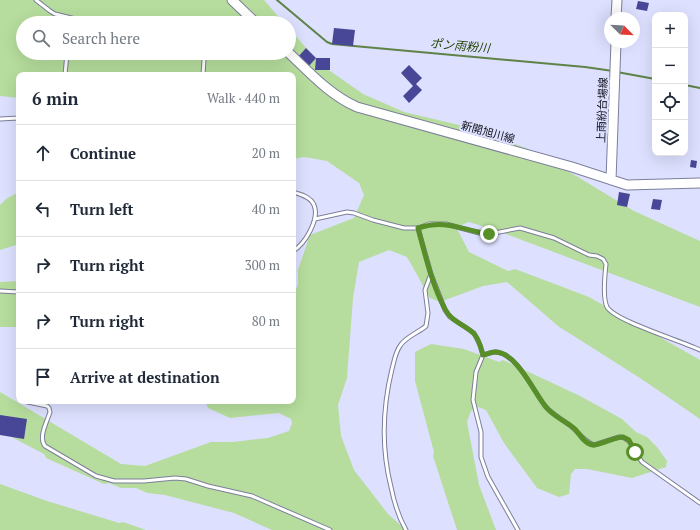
<!DOCTYPE html>
<meta charset="utf-8">
<style>
body{margin:0;font-family:"PT Serif","Noto Sans JP",serif;background:#f2f2f3;color:#1f2937}
.controls{position:absolute;right:12px;top:12px;display:grid;overflow:hidden;border-radius:8px;box-shadow:0 4px 16px #0002}
.controls button{width:36px;height:36px;display:grid;place-items:center;padding:0;border:0;border-bottom:1px solid #e0e1e3;background:#fff;color:#1f2937;font:20px sans-serif}
.compass{position:absolute;left:604px;top:12px;width:36px;height:36px;border-radius:50%;background:#fff;box-shadow:0 4px 16px #0002;rotate:114deg}
.stop{position:absolute;width:12px;height:12px;margin:-9px;border:3px solid #578e28;border-radius:50%;background:#fff}
.stop.end{background:#578e28;border-color:#fff;box-shadow:0 1px 4px #0008}
.list{margin:0;padding:0;list-style:none}
h2{display:flex;justify-content:space-between;align-items:center;height:52px;margin:0;padding:0 16px;font-size:17px}
h2 small{font-size:13px;font-weight:400;color:#747a83}
.list li{display:grid;grid-template-columns:26px 1fr auto;gap:12px;align-items:center;box-sizing:border-box;height:56px;padding:0 16px;border-top:1px solid #e0e1e3}
.list b{display:block;font-size:15px;white-space:nowrap}
.list em{font-size:13px;font-style:normal;color:#747a83}
.icon{flex:none;width:22px;height:22px;fill:none;stroke:currentColor;stroke-width:2;stroke-linecap:round;stroke-linejoin:round}
.map{position:relative;flex:none;width:700px;height:530px;overflow:hidden}
.search{position:absolute;background:#fff;box-shadow:0 4px 16px #0002;left:16px;top:16px;width:280px;height:44px;display:flex;align-items:center;gap:10px;box-sizing:border-box;padding:0 14px;border-radius:22px;color:#747a83;font-size:15px}
.panel{position:absolute;background:#fff;box-shadow:0 4px 16px #0002;left:16px;top:72px;width:280px;height:332px;border-radius:8px}
.map>svg:first-child{display:block}
</style>
<div class="map">
<svg width="700" height="530" viewBox="0 0 700 530">
<rect width="100%" height="100%" fill="#dde0fe"/>
<path fill="#b6dd9d" d="M0,0H264L284,23H23V53H289V28L306,48L316,58L323,66L363,94L404,112L476,129L528,149L578,177L634,211L700,241V307L498,231L469,222L456,227L469,252L508,271L515,269L589,297L700,360V419L643,380L558,326L507,282L483,286L440,302L430,298L407,257L389,250L359,262L353,298L347,378L338,405L341,436L354,470L388,514L406,530H272L234,513L165,495L147,493L136,488H121L109,483L104,484L46,458L44,454L0,431V392L121,464L145,466L211,442H233L268,438L289,431L292,423L291,419L279,413L230,418L208,408L205,401H293V295L298,285V270L310,235L354,218L364,195L359,183L327,161L304,157L293,159V75H19V98L0,96Z
M19,192V244L0,250V205L6,199Z
M19,281V327H0V282Z
M431,344L464,349L499,362L503,360L580,396L622,419L636,432L647,437L657,447L667,461L666,467L632,478L587,469H575L571,474L569,494L559,497L537,488L504,443L486,410L478,407L471,411L467,422L479,485L496,530H457L433,456L434,452L415,381V352Z
M0,484L47,501L119,523L123,522L146,530H0Z"/>
<g fill="none" stroke-linecap="round" stroke-linejoin="round">
<path stroke="#5e8248" stroke-width="2" d="M277,0L327,42L332,44L585,67L613,71
M617,72L655,79
M685,85L700,88"/>
</g>
<path fill="#484696" d="M638,1L649,3L647,11L636,9Z
M334,28L355,30L353,46L332,44Z
M306,48L316,58L309,66L298,57Z
M316,58H330V70H315Z
M409,65L422,78L416,84L422,90L409,103L403,96L413,86L401,73Z
M691,160L697,161L696,168L690,167Z
M619,192L630,194L627,207L617,205Z
M653,199L662,200L660,210L651,209Z
M0,415L27,419L24,439L0,435Z"/>
<g fill="none" stroke-linecap="round" stroke-linejoin="round">
<g stroke="#7c7f9a" stroke-width="5">
<path id="lane" d="M36,0L50,11L55,14L92,23
M200,53L204,59L203,75
M65,75L67,53
M0,119L19,118
M293,192C300,194 311,197 314,205C320,219 305,244 293,251
M315,219L347,212L354,213L373,220L404,228H418L429,224H446L479,233L489,234L520,228L554,238L589,255L597,256L603,259L606,264C605,275 602,297 607,307C615,321 682,341 700,350
M418,228L431,274L445,310L450,317L474,333L480,345L483,355L476,372L473,400L481,432V457L488,477L518,530
M0,291L19,292
M483,355C487,354 491,352 495,352C517,352 534,393 546,407C552,414 560,418 568,424C577,430 582,440 594,445L619,437C631,437 635,452 642,462L700,503
M19,392V397
M23,401L47,406L49,408L50,412C47,422 38,437 45,446L96,476L114,481H144L175,478L186,479L208,486L252,496L330,530
M406,530C398,516 394,502 391,487C381,447 382,410 392,369C394,362 395,353 400,346C405,337 418,333 426,326L428,313L425,290L431,274"/>
</g>
<g stroke="#7c7f9a" stroke-width="11">
<path id="secondary" d="M232,0L256,23
M616,18L617,0
M289,53C310,73 330,95 357,107L572,167L627,185L700,183
M611,180L616,42"/>
</g>
<use href="#lane" stroke="#fff" stroke-width="3"/>
<use href="#secondary" stroke="#fff" stroke-width="9"/>
</g>
<g fill="none" stroke-linecap="round" stroke-linejoin="round">
<path stroke="#578e28" stroke-width="5" d="M489,234C460,230 448,219 418,228C425,254 432,285 445,309C452,323 467,325 475,335C479,340 481,348 483,355C487,354 491,352 495,352C517,352 534,393 546,407C554,417 566,421 575,429C580,435 585,444 593,445C601,445 614,437 623,437L629,440L635,452"/>
</g>
<g text-anchor="middle" stroke-width="4" stroke-linejoin="round" paint-order="stroke">
<g font-size="11" fill="#11121c" stroke="#dde0fe">
<text transform="translate(602 110) rotate(-88)" y="4">上雨紛台場線</text>
<text transform="translate(488 132) rotate(15)" y="4">新開旭川線</text>
</g>
<g font-size="12" font-style="italic" fill="#214101" stroke="#dde0fe">
<text transform="translate(460 46) rotate(5)" y="4">ポン雨粉川</text>
</g>
</g>
</svg>
<div class="controls">
<button>+</button>
<button>−</button>
<button><svg class="icon" aria-label="locate" viewBox="0 0 24 24"><circle cx="12" cy="12" r="6"/><path d="M12 2v4M12 18v4M2 12h4M18 12h4"/></svg></button>
<button><svg class="icon" aria-label="layers" viewBox="0 0 24 24"><path d="M12 4l9 5-9 5-9-5zM3 14l9 5 9-5"/></svg></button>
</div>
<svg class="compass" viewBox="-18 -18 36 36"><path d="M0-13l5 13h-10z" fill="#e53935"/><path d="M0 13l5-13h-10z" fill="#747a83"/></svg>
<div class="stop" style="left:635px;top:452px"></div>
<div class="stop end" style="left:489px;top:234px"></div>
<div class="search"><svg class="icon" aria-label="search" viewBox="0 0 24 24"><circle cx="10" cy="10" r="6"/><path d="M15 15l6 6"/></svg>Search here</div>
<section class="panel">
<h2>6 min<small>Walk · 440 m</small></h2>
<ul class="list">
<li><svg class="icon" aria-label="ahead" viewBox="0 0 24 24"><path d="M12 20V5M6 11l6-6 6 6"/></svg><div><b>Continue</b></div><em>20 m</em></li>
<li><svg class="icon" aria-label="left" viewBox="0 0 24 24"><path d="M17 20v-9H6M10 6l-5 5 5 5"/></svg><div><b>Turn left</b></div><em>40 m</em></li>
<li><svg class="icon" aria-label="right" viewBox="0 0 24 24"><path d="M7 20v-9h11M14 6l5 5-5 5"/></svg><div><b>Turn right</b></div><em>300 m</em></li>
<li><svg class="icon" aria-label="right" viewBox="0 0 24 24"><path d="M7 20v-9h11M14 6l5 5-5 5"/></svg><div><b>Turn right</b></div><em>80 m</em></li>
<li><svg class="icon" aria-label="arrive" viewBox="0 0 24 24"><path d="M6 21V4h12l-3 4 3 4H6"/></svg><div><b>Arrive at destination</b></div></li>
</ul>
</section>
</div>
